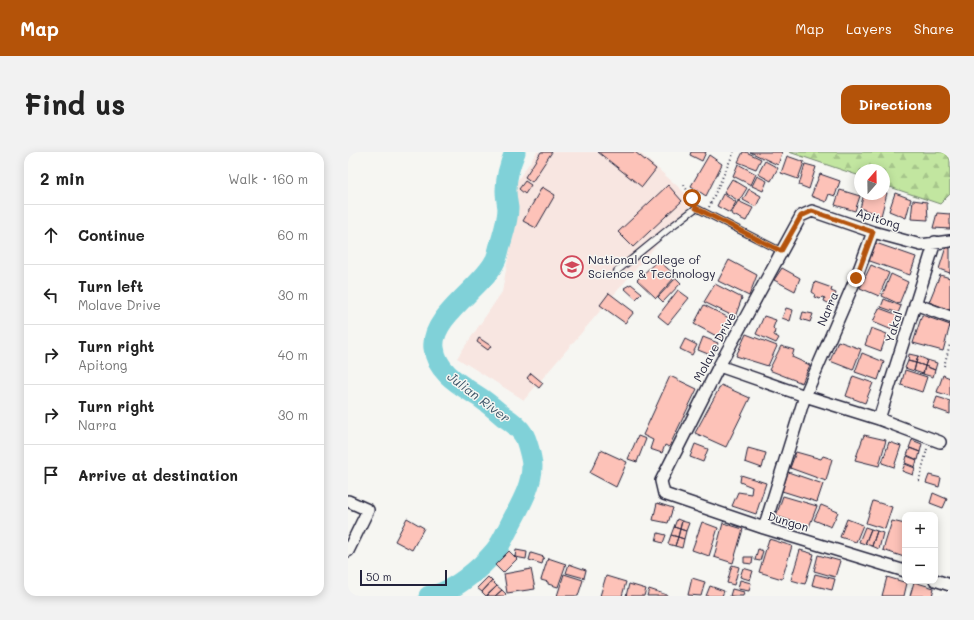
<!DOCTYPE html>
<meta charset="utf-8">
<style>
body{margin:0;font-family:Mali,sans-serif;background:#f2f2f2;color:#222}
.controls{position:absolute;right:12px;bottom:12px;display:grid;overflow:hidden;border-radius:8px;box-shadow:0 2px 10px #0003}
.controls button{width:36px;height:36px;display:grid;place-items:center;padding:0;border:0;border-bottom:1px solid #e0e0e0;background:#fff;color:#222;font:20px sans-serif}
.compass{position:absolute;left:506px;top:12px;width:36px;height:36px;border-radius:50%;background:#fff;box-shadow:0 2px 10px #0003;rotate:20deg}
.scale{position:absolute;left:12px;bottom:10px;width:87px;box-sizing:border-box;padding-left:4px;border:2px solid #22223b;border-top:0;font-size:11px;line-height:14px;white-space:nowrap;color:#22223b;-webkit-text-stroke:3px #f6f6f2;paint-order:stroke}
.stop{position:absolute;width:12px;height:12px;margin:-9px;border:3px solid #b45309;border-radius:50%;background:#fff}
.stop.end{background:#b45309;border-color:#fff;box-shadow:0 1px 4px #0008}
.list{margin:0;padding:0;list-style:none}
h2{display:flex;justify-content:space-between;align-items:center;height:52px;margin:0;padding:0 16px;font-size:17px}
h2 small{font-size:13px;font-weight:400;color:#767676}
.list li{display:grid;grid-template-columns:26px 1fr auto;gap:12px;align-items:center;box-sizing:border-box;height:60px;padding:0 16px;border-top:1px solid #e0e0e0}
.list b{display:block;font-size:15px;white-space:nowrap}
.list p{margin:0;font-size:13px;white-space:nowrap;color:#767676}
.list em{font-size:13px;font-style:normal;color:#767676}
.icon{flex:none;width:22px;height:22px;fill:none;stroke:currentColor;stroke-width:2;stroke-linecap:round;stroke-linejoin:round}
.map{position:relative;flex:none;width:602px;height:444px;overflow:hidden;border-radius:12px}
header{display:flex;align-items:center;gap:24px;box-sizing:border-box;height:56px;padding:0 20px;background:#b45309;color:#fff}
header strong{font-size:19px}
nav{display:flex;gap:22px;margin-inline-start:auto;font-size:14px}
.intro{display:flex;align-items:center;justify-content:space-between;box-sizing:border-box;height:96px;padding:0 24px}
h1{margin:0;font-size:28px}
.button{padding:10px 18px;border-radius:12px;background:#b45309;color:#fff;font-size:14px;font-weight:700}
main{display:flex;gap:24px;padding:0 24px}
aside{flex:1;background:#fff;border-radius:12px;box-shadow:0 2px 10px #0003}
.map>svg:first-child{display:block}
</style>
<header>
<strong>Map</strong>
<nav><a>Map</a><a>Layers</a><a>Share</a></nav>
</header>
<div class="intro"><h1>Find us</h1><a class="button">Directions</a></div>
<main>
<aside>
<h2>2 min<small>Walk · 160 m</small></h2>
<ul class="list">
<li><svg class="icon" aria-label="ahead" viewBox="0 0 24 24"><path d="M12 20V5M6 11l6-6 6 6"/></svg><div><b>Continue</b></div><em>60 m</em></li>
<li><svg class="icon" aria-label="left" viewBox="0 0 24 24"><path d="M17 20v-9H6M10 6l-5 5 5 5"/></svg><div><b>Turn left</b><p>Molave Drive</p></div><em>30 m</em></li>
<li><svg class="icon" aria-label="right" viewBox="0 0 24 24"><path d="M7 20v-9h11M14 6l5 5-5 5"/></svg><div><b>Turn right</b><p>Apitong</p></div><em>40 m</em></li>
<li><svg class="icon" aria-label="right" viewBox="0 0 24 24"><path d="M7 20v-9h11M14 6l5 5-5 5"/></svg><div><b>Turn right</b><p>Narra</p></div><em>30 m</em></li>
<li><svg class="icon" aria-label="arrive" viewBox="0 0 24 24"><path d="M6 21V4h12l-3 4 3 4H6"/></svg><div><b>Arrive at destination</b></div></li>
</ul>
</aside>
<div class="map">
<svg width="602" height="444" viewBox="0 0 602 444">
<defs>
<pattern id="forest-firs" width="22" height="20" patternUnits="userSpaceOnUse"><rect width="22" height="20" fill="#c2e6a0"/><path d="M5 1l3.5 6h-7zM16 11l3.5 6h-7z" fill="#a6c58b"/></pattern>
</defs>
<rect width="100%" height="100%" fill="#f6f6f2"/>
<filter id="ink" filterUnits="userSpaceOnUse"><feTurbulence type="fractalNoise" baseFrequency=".025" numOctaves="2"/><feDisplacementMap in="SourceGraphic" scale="8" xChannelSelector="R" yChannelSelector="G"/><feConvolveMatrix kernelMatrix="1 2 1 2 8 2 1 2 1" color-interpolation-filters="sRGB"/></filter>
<g filter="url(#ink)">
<path fill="#f8e6e1" d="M189,0H291L346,49L176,248L109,206L154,140L163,91L167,32Z"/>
<path fill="url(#forest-firs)" stroke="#72846e" d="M441,0H602V42L592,52L536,33V18H512V24Z"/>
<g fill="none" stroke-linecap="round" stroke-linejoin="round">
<path stroke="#80d1d8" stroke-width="21" d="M81,444C103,442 133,416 147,399C153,392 158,381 162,373C171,355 184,335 184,314C184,308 179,287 175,282C170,274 163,269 155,264C148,258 141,252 134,247C115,234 89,222 86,196C82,165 135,135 147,109C149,106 150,101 151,97C154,85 160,70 160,56C159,50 158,44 158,38C158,25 162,12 167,0"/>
</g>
<path fill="#fdc2b8" stroke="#22223b" d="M193,0H204L184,30L177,25Z
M250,0H287L308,17L294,35Z
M343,0H358L354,9L342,3Z
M395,0H398L413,7L408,17L390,10Z
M402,0H433L434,1L430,13Z
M361,3L374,12L358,44L343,34Z
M439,4L456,10L450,27L433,21Z
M417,9L430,16L423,29L410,22Z
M390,12L408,22L403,33L385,24Z
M457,12L468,15L461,37L451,33Z
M472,22L492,29L487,44L481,42L478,50L463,44Z
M409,24L419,29L415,39L404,34Z
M384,27L399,36L391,49L376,40Z
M177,29L183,33L177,42L171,37Z
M320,33L334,49L285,95L270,80Z
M194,35L207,43L188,76L175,69Z
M401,37L413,44L408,55L395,48Z
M492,38L512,44L507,59L487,53Z
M536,39L539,41L533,64L512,56L516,42H536Z
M547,41L563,47L558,66L541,59Z
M375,42L388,50L382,61L369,54Z
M565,48L579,50L580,68L563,67Z
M390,49L405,56L398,69L383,62Z
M589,61L602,62V77L585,76Z
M525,90L568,105L562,123L519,108Z
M598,95L602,96V121L591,117Z
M310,108L328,124L308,146L289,128Z
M381,108L409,123L401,144L370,129Z
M523,113L541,121L531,144L512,136Z
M434,116L452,126L447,139L426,128Z
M543,122L560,130L551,152L534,144Z
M592,123L602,126V158L581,150Z
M328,126L333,131L315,150L310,145Z
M467,130L484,136L483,139L488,141L484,153L476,149L477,146L474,145L472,147L466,145L467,142L464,140Z
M283,132L294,141L288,147L276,136Z
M367,132L394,146L387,165L356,150Z
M330,138L341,146L320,172L310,164Z
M261,141L286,160L277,171L252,153Z
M536,147L553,154L550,161L533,155Z
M356,153L383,167L374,187L346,172Z
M438,156L445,158L442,169L434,166Z
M531,156L550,163L544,178L525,170Z
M455,160L465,162L462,170L453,167Z
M574,163L602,173L595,199L565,191Z
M416,164L428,168L425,176L427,178L426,183L431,186L428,191L408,182Z
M523,176L539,182L533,199L517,193Z
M398,182L429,194L420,214L388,204Z
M355,185L370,191L365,204L350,198Z
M131,186L143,194L140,198L129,190Z
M337,187L349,193L344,203L332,197Z
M490,189L513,197L505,218L482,209Z
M433,194L446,198L444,205L462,213L454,231L421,218Z
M514,201L536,210L530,228L507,220Z
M561,202L570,204L568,211L560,209Z
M570,204L579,208L577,214L568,211Z
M579,208L589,211L587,218L577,214Z
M560,209L568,211L566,219L557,216Z
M568,211L577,214L575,222L566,219Z
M577,214L587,218L585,225L575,222Z
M557,218L579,225L574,240L553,233Z
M183,221L195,231L191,236L179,226Z
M595,223L602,226V244L589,240Z
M322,224L349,237L321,295L317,293L314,301L302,297L305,288L295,283Z
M505,224L525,231L517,251L498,244Z
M373,233L402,246L378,295L347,281Z
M589,245L602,249V262L585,256Z
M516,283L538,288L531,314L507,308Z
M290,284L298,287L289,310L280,307Z
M564,288L574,292L572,300L561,296Z
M541,290L553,294L546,315L534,311Z
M347,292L360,297L355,310L342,305Z
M400,296L418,301L414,316L397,310Z
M562,296L572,300L570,308L559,303Z
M253,298L279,310L268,335L242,321Z
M448,300L473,307L475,304L484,307L478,329L442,316Z
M559,304L569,308L567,315L557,311Z
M557,312L567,316L565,323L554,319Z
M440,320L475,332L469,350L434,339Z
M393,323L418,331L408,362L384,354L390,340L403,342L404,335L392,330Z
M581,323L593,326L591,335L578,331Z
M585,341L599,347L595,356L582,351Z
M435,344L469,354L461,375L428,364Z
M525,349L544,355L537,377L518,371Z
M309,351L325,356L320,371L305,368Z
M473,353L490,360L483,375L466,368Z
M59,366L76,376L64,398L47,389Z
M329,367L334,369L332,377L326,375Z
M499,367L515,373L508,390L492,385Z
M334,369L341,371L338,379L332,377Z
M544,369L557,372V403L556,405L535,398Z
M354,370L370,376L361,404L344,398Z
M375,371L395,377L385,411L366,405Z
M326,375L332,377L330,385L323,383Z
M517,375L523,377L517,392L511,390Z
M332,377L338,379L336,387L330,385Z
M523,377L529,379L524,394L517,392Z
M529,379L535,381L531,397L524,394Z
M310,381L318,383L315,391L308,389Z
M323,383L330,385L327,394L320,392Z
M330,385L336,387L334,396L327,394Z
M421,387L444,394L434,427L411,420Z
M410,397L415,399L412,409L407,408Z
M168,398L179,400L178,407L167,405Z
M452,398L466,402L457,432L443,428Z
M161,399L169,407L155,421L147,413Z
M183,401L196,405L194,412L181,408Z
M470,403L492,409L487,425L466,419Z
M396,405H405L404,412L396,411Z
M200,406L218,412L210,435L200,432V430L193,428Z
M221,412L238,418L236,426L218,421Z
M384,413L391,415L386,433L379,431Z
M395,416L405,419L402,428L392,425Z
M183,417L187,437L159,441L156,422Z
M216,422L235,428L230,444H209Z
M467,422L487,427L484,438L464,433Z
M258,424L278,430L274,444H252Z
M140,425L144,429L134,440L129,436Z
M539,425L559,431L556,444H534Z
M344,426L357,430L353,444L340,443Z
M392,428L403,431L401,439L390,437Z
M144,429L149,434L138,444L134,440Z
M566,430L586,436L584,444H562Z
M281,432L298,437L296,444H278Z
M149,434L154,438L147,444H139Z
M362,434L376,439L374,444H358Z
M301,437L319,443V444H299Z
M384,437L396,440L395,444H382Z
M154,438L158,442L156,444H147Z"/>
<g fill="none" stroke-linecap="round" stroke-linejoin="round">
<g stroke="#22223b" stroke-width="8">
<path id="service" d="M269,119L323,75L348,56L433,99"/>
</g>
<g stroke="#22223b" stroke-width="14">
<path id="minor" d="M567,152L602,165
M371,214L457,244L531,267L592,290
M531,267L587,90
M0,349L20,358L0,399
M416,376L457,244L508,126L525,80
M557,419L416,376L316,342L313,329L371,214L453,64L464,59L525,80L573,93L602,89
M587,428L602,433"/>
</g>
<path stroke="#22223b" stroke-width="2" stroke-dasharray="1 3" stroke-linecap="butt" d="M336,33L345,48
M361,55L386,0
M596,214L602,192
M571,329L579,297"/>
<use href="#service" stroke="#f6f6f2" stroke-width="5.5"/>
<use href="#minor" stroke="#f6f6f2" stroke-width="11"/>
</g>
</g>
<g fill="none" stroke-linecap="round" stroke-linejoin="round" filter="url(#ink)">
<path stroke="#b45309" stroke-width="5" d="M344,46L348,56L433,99L453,64L464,59L525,80L508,126"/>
</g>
<defs>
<g id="school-ring" transform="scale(1.15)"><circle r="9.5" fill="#f6f6f2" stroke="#d1495b" stroke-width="1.5"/><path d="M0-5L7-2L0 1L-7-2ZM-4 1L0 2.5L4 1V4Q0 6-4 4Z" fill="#d1495b"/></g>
</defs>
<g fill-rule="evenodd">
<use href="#school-ring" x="224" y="115"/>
</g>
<g text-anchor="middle" stroke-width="3" stroke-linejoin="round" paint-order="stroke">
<g font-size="12" fill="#22223b" stroke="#f6f6f2">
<text transform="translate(530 67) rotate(17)" y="4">Apitong</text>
<text transform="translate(480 157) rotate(-67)" y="4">Narra</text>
<text transform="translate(546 175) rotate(-73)" y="4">Yakal</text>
<text transform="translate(367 195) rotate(-62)" y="4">Molave Drive</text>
<text transform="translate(440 370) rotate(17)" y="4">Dungon</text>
</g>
<g font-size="12" fill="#22223b" stroke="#f6f6f2" text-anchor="start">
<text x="240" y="112">National College of<tspan x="240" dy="14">Science &amp; Technology</tspan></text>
</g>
<g font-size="13" font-style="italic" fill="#3e576a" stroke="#f6f6f2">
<text transform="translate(131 245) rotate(37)" y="5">Julian River</text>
</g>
</g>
</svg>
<div class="controls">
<button>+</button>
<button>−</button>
</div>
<svg class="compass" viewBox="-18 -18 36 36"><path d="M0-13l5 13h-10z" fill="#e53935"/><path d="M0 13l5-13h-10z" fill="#767676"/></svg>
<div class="scale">50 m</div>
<div class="stop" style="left:344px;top:46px"></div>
<div class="stop end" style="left:508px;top:126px"></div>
</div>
</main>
